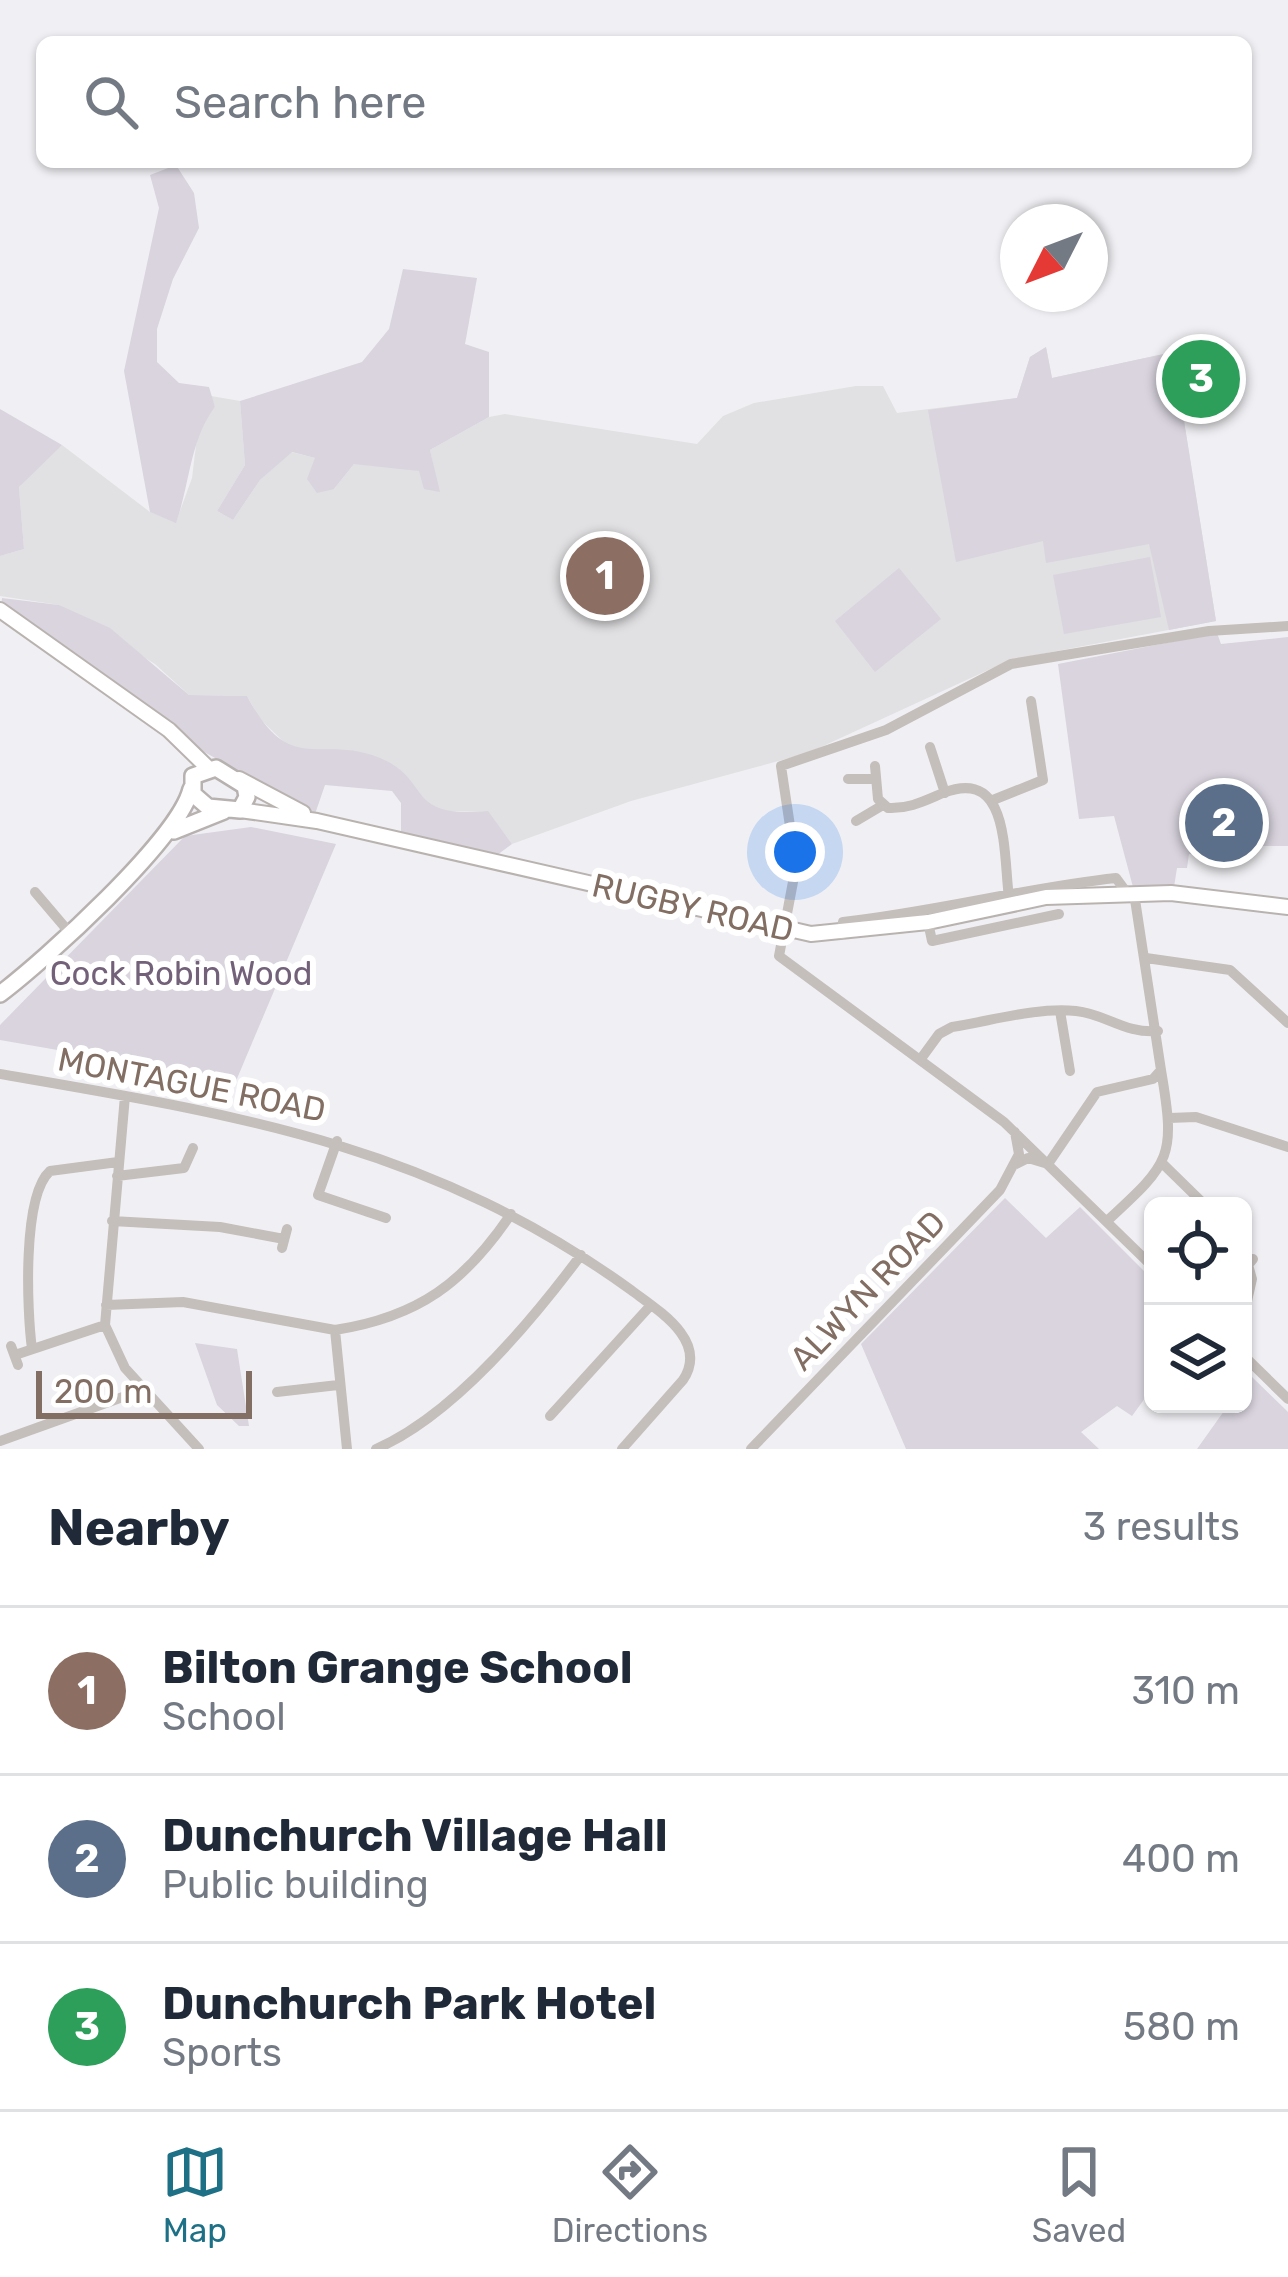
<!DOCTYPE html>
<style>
body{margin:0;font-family:Rubik,sans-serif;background:#f2f2f3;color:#1f2937}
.controls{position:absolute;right:36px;bottom:36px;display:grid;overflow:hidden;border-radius:18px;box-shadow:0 3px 9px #0004}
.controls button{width:108px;height:108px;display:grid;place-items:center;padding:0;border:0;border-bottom:3px solid #e0e1e3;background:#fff;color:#1f2937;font:60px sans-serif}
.compass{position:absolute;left:1000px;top:204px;width:108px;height:108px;border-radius:50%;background:#fff;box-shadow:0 3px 9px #0004;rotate:228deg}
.scale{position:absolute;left:36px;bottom:30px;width:216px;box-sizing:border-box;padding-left:12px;border:6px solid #826e62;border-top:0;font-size:33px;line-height:42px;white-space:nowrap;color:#826e62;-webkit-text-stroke:9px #fff;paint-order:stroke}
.you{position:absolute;left:795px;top:852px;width:42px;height:42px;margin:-30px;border:9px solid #fff;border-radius:50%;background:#1a73e8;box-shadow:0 0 0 18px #1a73e833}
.badge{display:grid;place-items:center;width:78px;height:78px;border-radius:50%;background:#1e7086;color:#fff;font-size:39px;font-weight:700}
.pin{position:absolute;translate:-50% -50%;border:6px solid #fff;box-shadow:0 3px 12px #0006}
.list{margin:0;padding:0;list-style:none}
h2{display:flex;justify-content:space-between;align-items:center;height:156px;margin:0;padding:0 48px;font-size:51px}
h2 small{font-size:39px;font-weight:400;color:#747a83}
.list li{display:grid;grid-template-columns:78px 1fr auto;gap:36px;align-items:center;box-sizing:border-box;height:168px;padding:0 48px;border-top:3px solid #e0e1e3}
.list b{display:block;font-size:45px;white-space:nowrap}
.list p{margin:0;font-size:39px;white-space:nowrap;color:#747a83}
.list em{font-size:39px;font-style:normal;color:#747a83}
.icon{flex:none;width:66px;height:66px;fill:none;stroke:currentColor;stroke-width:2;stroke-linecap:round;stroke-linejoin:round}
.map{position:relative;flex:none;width:1288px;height:1449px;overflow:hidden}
.search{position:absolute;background:#fff;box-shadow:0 3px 9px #0004;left:36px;right:36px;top:36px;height:132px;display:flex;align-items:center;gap:30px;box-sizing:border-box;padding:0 42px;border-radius:18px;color:#747a83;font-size:45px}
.sheet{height:660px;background:#fff}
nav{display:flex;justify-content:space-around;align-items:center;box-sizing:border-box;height:168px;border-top:3px solid #e0e1e3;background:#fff;font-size:33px;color:#747a83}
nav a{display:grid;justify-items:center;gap:6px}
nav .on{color:#1e7086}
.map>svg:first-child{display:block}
</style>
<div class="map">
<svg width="1288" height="1449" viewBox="0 0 1288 1449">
<rect width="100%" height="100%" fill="#f0f0f4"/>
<path fill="#e1e0e2" d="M1046,347L1052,378L1173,352L1216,621L1010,660L808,753L631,801L512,844L488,812L440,811L353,753L309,752L286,744L260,719L247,696L189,695L155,664L59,605L0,596V556L24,549L19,487L44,457L62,445L150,512L176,522L192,478L198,429L215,407L211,396L240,401L245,465L217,511L233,520L260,480L291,452L315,458L334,489L354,464H389L419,471L439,492L430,450L489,417L505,414L697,444L723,416L754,403L856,386H883L897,413L1017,398L1030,357Z"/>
<path fill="#d9d4de" d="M176,165L194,193L199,228L173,279L157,329V362L179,383L209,387L215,407C190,439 190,484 176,523L150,512L124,371L159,208L150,175Z
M403,269L477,278L465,344L489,352V417L430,450L440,492L424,489L419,471L354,464L334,489L317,493L307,479L315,458L292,452L260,480L233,520L217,511L245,465L240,401L362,362L389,329Z
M1046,347L1052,378L1173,352L1216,621L1169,630L1149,544L1046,563L1043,541L956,562L928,410L1017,398L1030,357Z
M0,409L62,445L19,487L24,549L0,556Z
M1150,557L1161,617L1064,634L1053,575Z
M899,568L941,619L875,672L835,621Z
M2,598L59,605L110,628L189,695L247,696C291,779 318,733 380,758C433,780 403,819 488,811L512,844L493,858L401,836V803L392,791L325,785L315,814L199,749L1,606Z
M1217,633L1221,644L1288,637V846H1238L1234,797H1215L1216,849H1211L1210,856L1189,854L1187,868H1177L1174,887H1133L1114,816L1079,819L1058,664Z
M251,827L336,844L236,1081L0,1040V1025L185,836Z
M1005,1198L1046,1238L1080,1207L1153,1280V1398L1148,1394L1132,1416L1117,1406L1081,1432L1099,1449H906L861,1344Z
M195,1343L237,1349L249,1426H239L217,1405Z
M1249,1374L1288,1412V1449H1197L1229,1404H1243V1383Z"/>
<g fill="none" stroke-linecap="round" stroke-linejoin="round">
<g stroke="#b9b3b0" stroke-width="18">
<path id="major" d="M0,610L169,730L207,767
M239,779L303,813
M240,810L317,821L811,934L928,922L1046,897L1171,893L1288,907"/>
</g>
<g stroke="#b7b2b0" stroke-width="20">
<path id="highway" d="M216,768L245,786L247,797L240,810L208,807L193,794V776Z
M174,831L224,811
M0,994C44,961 179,839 191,789"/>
</g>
<path stroke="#c5bfbc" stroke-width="10" d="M930,747L945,793
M875,766L878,799L888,808C909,809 924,801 943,793C1010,767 1003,852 1009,898
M848,779H875
M993,800L1043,780L1031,701
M856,821L883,805
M35,892L69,932
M928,922L932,941L1059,914
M842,934L843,922C935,912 1024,888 1116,878L1127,893
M1146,958L1230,970L1288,1023
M1060,1011L1070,1071
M920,1060L939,1034L952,1027C991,1021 1036,1007 1076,1011C1106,1014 1125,1034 1158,1031
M0,1074C238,1115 429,1144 631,1290C659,1311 709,1341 683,1380L622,1449
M125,1096L105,1325L125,1368L199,1449
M1169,1118L1196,1117L1288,1147
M337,1141L318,1195L386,1218
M1016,1164L1028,1158L1048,1164L1097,1092L1153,1079L1161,1070L1134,893
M1163,1164L1206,1206
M117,1176L184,1168L193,1148
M112,1221L220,1227L284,1239
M1107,1221C1171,1162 1176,1158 1161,1070
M282,1248L287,1229
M1153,1267L1004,1122L779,956L796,866L781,766L886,730L1011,664L1209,631L1288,626
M106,1305L183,1302L335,1330C419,1317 465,1282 511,1214
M1243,1319L1252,1279L1248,1265L1253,1259
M335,1330L347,1449
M11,1346L18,1365
M32,1349C27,1311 22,1196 50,1171L118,1162
M15,1355L105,1325
M1243,1355L1288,1399
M277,1392L338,1385
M550,1416L651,1305
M0,1441L145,1389
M376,1449C452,1416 531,1322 581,1255
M751,1449L1000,1190L1019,1154L1015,1132"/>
<use href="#major" stroke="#fff" stroke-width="14"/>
<use href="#highway" stroke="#fff" stroke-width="15"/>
</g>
<g text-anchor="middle" stroke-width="12" stroke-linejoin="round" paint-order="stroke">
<g font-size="33" fill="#826e62" stroke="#fff">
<text transform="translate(693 907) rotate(13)" y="12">RUGBY ROAD</text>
<text transform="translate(192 1084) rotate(11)" y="12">MONTAGUE ROAD</text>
<text transform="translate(867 1290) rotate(-46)" y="12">ALWYN ROAD</text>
</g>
<g font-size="33" fill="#726179" stroke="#fff">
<text x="181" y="985">Cock Robin Wood</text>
</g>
</g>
</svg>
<div class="controls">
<button><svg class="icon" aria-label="locate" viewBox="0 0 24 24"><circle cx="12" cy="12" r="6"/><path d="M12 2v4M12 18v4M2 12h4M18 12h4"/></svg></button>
<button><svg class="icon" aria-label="layers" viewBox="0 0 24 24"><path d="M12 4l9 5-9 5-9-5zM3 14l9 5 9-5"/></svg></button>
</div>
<svg class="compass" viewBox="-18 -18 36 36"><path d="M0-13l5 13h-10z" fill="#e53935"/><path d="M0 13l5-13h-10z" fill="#747a83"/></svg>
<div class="scale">200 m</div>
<div class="you"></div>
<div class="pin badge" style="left:605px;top:576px;background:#8d6e63">1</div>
<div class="pin badge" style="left:1224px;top:823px;background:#5c6f8a">2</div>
<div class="pin badge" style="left:1201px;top:379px;background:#2e9e5b">3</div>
<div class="search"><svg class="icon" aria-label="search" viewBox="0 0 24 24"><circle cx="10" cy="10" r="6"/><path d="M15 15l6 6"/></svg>Search here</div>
</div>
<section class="sheet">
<h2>Nearby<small>3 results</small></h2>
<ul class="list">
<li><span class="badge" style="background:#8d6e63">1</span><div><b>Bilton Grange School</b><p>School</p></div><em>310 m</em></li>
<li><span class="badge" style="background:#5c6f8a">2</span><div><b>Dunchurch Village Hall</b><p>Public building</p></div><em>400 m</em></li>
<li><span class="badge" style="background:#2e9e5b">3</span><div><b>Dunchurch Park Hotel</b><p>Sports</p></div><em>580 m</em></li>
</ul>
</section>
<nav>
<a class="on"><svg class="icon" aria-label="map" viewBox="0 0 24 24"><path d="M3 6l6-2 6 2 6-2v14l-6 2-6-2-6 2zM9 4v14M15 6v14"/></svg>Map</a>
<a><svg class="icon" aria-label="directions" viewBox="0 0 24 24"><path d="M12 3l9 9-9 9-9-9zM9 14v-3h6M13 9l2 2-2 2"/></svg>Directions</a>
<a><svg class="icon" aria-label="saved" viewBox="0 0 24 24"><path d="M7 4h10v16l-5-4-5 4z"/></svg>Saved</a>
</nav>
